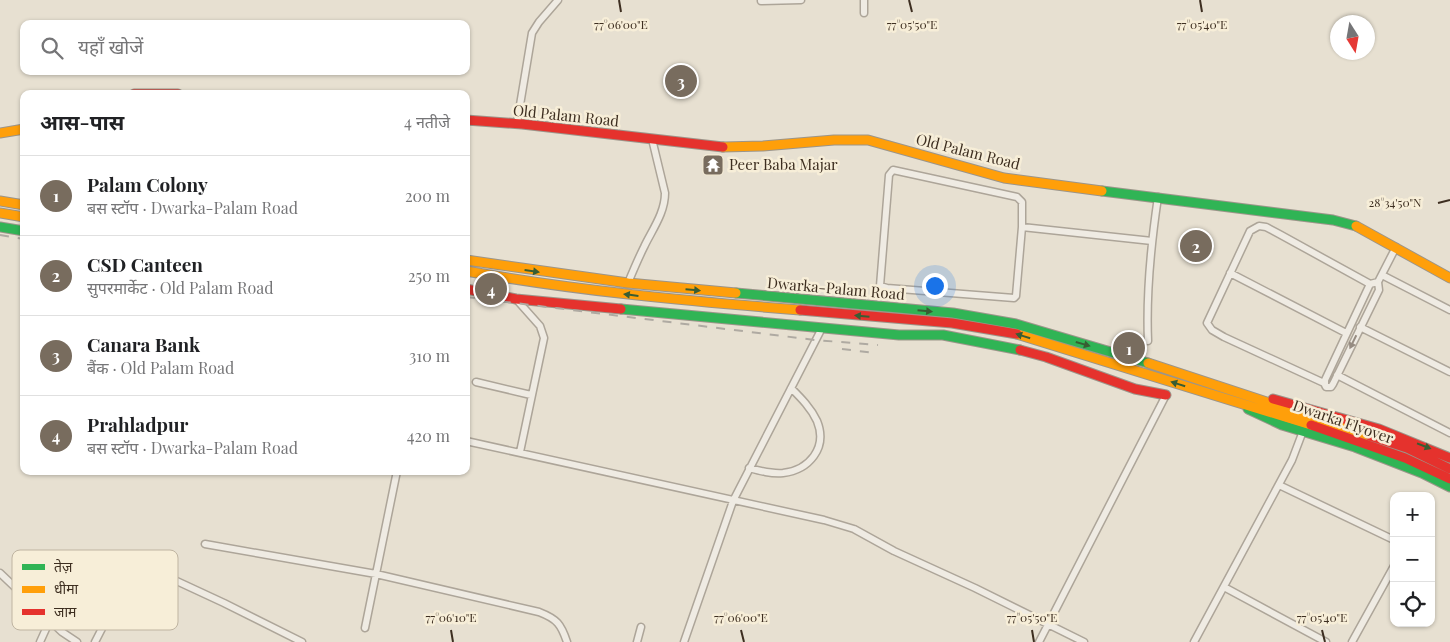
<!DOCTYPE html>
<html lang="hi">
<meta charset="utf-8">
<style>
body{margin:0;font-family:"Playfair Display","Noto Sans Devanagari",serif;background:#f2f2f2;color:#202124}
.controls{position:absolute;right:15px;bottom:15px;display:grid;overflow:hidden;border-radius:10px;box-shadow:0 1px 4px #0004}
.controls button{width:45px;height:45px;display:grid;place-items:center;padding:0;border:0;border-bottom:1px solid #e0e0e0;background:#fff;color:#202124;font:25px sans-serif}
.compass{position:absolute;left:1330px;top:15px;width:45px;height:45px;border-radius:50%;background:#fff;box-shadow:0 1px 4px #0004;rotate:169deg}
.you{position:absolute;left:934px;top:285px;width:18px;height:18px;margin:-12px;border:4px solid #fff;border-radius:50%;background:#1a73e8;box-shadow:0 0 0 8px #1a73e833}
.badge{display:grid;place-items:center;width:32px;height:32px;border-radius:50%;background:#786c5e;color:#fff;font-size:16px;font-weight:700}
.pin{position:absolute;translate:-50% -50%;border:2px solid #fff;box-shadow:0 1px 5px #0006}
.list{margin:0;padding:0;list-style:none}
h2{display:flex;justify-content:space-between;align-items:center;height:65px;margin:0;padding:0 20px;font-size:21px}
h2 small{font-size:16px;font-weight:400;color:#757577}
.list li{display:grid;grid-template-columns:32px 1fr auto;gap:15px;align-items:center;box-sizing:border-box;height:80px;padding:0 20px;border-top:1px solid #e0e0e0}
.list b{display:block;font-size:19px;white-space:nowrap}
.list p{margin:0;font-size:16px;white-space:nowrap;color:#757577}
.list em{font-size:16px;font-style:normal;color:#757577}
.icon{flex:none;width:28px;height:28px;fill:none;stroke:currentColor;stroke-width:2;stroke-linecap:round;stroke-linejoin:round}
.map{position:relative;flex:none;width:1450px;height:642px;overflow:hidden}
.search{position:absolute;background:#fff;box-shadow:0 1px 4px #0004;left:20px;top:20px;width:450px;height:55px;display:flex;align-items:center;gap:12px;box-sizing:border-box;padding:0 18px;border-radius:10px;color:#757577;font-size:19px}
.panel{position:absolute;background:#fff;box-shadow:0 1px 4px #0004;left:20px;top:90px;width:450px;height:385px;border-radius:10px}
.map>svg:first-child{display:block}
</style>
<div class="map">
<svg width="1450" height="642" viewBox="0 0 1450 642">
<rect width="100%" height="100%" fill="#e7e0d1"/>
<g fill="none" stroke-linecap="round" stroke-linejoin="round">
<g stroke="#ada599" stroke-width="9">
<path id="street" d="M761,1L801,0
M864,13V0
M517,123L532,33L539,22L558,0
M1022,227V202L1017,197L893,170L889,175L880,286L887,288L1014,298L1016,296L1022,227L1152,241
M1230,273L1346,333
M1382,275L1450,310
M1378,282L1370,284L1325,380V385L1326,387H1331L1333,384L1379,290L1378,282L1396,247
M628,283C633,271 638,259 644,247C652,230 665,213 665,193L652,139
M516,299L540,326L544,338L520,452
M1360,327L1450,372
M1148,341C1146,293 1151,244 1158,197
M1337,375L1450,433
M476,382L531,395
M1324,383L1224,337L1212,330L1207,323L1250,231L1259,226L1266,227L1281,235L1370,284
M466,441L824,520L854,529L894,551L975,588L1084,642
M749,468C760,471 771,474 783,473C809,470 828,448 817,421C811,408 801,398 791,388
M1279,485L1394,540
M205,544L376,574L539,612C557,619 561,624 567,642
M0,573L62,632L77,642
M1224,587L1326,642
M365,628L397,471
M40,642L50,620
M95,642L133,568L140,564L224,603L302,642
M637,642L641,627
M684,642L733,501L822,328
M1039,642L1166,395
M1194,642L1292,460L1303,431
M1352,642L1394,566"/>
</g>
<g stroke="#9c958a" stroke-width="11">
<path id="fast" d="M1102,191L1333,220L1356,226
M0,227L24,231
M736,293L953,313L1016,324L1148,363
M621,309L899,335H943L1020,350
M1248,409L1282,425L1355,447L1422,473L1450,487"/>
</g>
<g stroke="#9c958a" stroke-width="11">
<path id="slow" d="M0,133L24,129
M723,147L763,146L834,140H868L1004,178L1102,191
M0,201L24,205
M0,213L24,217
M1356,226L1450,278
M466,260L628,283L736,293
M466,271C578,291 687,301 800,310
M1017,334L1311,425
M1148,363L1370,436"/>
</g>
<g stroke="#9c958a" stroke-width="11">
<path id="jam" d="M134,94H178
M466,120L522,124L723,147
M466,289L516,299L621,309
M800,310L952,323L1017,334
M1020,350L1046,357L1135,389L1166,395
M1273,399L1379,429L1450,458
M1311,425L1405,458L1450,479
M1370,436L1407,448L1450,469"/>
</g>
<use href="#street" stroke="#efebe3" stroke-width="6"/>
<use href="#fast" stroke="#30b455" stroke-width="9"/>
<use href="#slow" stroke="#ff9f0a" stroke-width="9"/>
<use href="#jam" stroke="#e5322d" stroke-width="9"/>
<path stroke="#afaaa2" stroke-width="2" stroke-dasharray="9 9" stroke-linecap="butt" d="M0,235L24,239
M466,297L815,340L878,345
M842,349L874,353"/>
</g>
<defs><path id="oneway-solid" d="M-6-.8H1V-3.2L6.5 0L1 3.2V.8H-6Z" transform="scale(1.25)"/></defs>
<g fill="#385d33">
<use href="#oneway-solid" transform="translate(532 271) rotate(8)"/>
<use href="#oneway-solid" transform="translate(693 290) rotate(5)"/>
<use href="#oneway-solid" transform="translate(631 295) rotate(-173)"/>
<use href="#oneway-solid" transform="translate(925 311) rotate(5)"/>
<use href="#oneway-solid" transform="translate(862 316) rotate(-175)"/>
<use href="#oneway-solid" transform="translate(1023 336) rotate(-163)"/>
<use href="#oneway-solid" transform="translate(1083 344) rotate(16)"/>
<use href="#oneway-solid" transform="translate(1178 384) rotate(-163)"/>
<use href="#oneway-solid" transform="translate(1424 446) rotate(21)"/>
</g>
<use fill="#968c82" href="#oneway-solid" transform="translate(1353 342) rotate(116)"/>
<path fill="none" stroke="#3d2e20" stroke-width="2" d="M619,0L621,12M909,0L912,12M1200,0L1202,12M1438,203L1450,200M451,630L453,642M741,630L744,642M1032,630L1034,642M1322,630L1325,642"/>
<defs>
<g id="temple-square" transform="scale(1.125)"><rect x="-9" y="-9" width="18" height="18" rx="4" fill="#786c5e" stroke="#f7eed8"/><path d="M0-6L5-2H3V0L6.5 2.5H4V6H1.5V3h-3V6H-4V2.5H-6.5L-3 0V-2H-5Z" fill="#fff"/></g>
</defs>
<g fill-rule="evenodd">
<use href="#temple-square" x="713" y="165"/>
</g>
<g text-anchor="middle" stroke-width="5" stroke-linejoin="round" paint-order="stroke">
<g font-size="15" fill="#3d2e20" stroke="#f7eed8">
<text transform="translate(566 116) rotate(6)" y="5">Old Palam Road</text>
<text transform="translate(968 152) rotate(14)" y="5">Old Palam Road</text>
<text transform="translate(836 289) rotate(5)" y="5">Dwarka-Palam Road</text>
<text transform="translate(1343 422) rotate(19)" y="5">Dwarka Flyover</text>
</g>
<g font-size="15" fill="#3d2e20" stroke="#f7eed8" text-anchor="start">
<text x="729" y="170">Peer Baba Majar</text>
</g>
</g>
<rect x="12" y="550" width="166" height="80" rx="8" fill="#f7eed8" stroke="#bfb4a1" stroke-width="1"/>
<rect x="22" y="564" width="23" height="6" fill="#30b455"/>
<rect x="22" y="586" width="23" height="7" fill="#ff9f0a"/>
<rect x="22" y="609" width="23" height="6" fill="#e5322d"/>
<g font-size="14" fill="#3d2e20">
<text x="54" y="572">तेज़</text>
<text x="54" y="594">धीमा</text>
<text x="54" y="617">जाम</text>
</g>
<g font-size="12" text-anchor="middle" fill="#3d2e20" stroke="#f7eed8" stroke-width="5" stroke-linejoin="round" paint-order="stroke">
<text x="621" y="29">77°06'00"E</text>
<text x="912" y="29">77°05'50"E</text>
<text x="1202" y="29">77°05'40"E</text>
<text x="1395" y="207">28°34'50"N</text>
<text x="451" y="622">77°06'10"E</text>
<text x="741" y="622">77°06'00"E</text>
<text x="1032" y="622">77°05'50"E</text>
<text x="1322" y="622">77°05'40"E</text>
</g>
</svg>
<div class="controls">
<button>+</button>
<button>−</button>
<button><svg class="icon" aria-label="locate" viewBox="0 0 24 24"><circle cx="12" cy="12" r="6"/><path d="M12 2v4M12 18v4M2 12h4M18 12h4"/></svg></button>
</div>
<svg class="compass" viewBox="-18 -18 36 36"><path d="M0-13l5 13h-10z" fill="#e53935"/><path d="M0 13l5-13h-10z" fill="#757577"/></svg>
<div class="you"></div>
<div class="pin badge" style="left:1129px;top:348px">1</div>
<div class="pin badge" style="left:1196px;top:246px">2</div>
<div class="pin badge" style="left:681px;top:81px">3</div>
<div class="pin badge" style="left:491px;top:289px">4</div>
<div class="search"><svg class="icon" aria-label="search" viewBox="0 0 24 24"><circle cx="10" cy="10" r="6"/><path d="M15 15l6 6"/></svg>यहाँ खोजें</div>
<section class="panel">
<h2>आस-पास<small>4 नतीजे</small></h2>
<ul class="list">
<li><span class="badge">1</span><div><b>Palam Colony</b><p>बस स्टॉप · Dwarka-Palam Road</p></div><em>200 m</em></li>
<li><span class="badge">2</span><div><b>CSD Canteen</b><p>सुपरमार्केट · Old Palam Road</p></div><em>250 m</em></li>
<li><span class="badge">3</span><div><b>Canara Bank</b><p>बैंक · Old Palam Road</p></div><em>310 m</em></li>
<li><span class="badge">4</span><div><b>Prahladpur</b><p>बस स्टॉप · Dwarka-Palam Road</p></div><em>420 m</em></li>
</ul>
</section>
</div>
